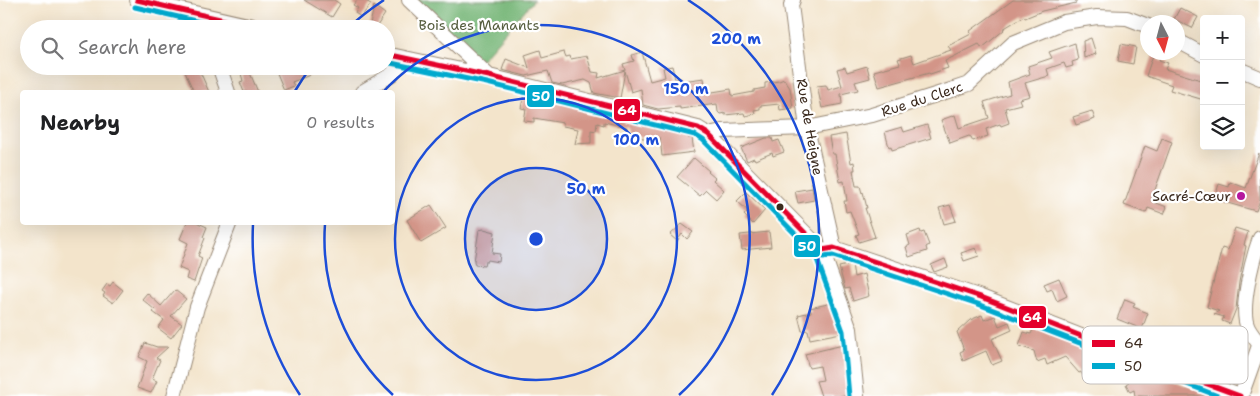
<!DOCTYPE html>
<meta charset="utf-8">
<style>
body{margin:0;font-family:"Shantell Sans",sans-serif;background:#f2f2f2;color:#202124}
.controls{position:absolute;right:15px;top:15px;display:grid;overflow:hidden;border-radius:5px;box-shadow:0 5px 20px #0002}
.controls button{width:45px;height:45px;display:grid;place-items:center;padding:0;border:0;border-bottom:1px solid #e0e0e0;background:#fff;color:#202124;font:25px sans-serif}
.compass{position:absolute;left:1140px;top:15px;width:45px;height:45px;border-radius:50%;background:#fff;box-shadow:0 5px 20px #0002;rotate:174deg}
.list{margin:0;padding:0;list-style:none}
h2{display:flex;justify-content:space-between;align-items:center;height:65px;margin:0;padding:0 20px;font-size:21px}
h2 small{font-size:16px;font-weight:400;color:#757577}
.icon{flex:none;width:28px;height:28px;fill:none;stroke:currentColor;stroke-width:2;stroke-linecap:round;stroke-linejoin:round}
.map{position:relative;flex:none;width:1260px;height:396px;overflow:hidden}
.search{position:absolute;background:#fff;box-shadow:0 5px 20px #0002;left:20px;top:20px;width:375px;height:55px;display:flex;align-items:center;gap:12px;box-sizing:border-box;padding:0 18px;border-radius:28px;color:#757577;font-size:19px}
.panel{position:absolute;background:#fff;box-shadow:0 5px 20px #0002;left:20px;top:90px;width:375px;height:135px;border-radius:5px}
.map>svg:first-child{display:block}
</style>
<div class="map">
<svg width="1260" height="396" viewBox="0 0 1260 396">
<rect width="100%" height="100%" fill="#fff"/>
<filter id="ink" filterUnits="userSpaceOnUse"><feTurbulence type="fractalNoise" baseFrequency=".02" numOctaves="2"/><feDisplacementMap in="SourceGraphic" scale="10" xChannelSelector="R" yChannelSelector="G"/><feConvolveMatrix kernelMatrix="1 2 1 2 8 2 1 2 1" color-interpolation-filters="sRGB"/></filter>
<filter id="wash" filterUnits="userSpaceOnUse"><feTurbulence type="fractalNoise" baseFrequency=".0096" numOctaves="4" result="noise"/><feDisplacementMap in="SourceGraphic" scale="20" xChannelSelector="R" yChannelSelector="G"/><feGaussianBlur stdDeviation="1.12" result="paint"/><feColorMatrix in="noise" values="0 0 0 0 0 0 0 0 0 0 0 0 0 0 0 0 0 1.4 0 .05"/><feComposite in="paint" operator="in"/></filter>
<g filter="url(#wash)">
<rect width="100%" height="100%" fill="#f3e4cb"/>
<path fill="#74b576" stroke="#58704a" d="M415,0H534L480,61Z"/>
<g id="blocks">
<path fill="#d39588" d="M304,0H334L340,4L332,17Z
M357,0H364L371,4L361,17L355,13L358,8L353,5Z
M1013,0H1076V3L1042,11L1025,18L1024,16L1003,29L1004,30L982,48L979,44L945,61L948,68L930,74L929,73L879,87L874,71L900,64L898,59L911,55L914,63L951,50L948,46L971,34L970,31Z
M374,6L385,14L375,29H369Z
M1180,8L1198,17L1192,28L1174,19Z
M1091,38L1096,54L1084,58L1083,41Z
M1075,43L1078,60L1072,62L1073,66L1066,68L1064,63L1047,69L1049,76L1025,83L1030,96L1019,99L1021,104L1005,108L1009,123L1001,126L1000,124L986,129L988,136L973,141L971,137L969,136L950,143L941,120L955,115L959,128L989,118L984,102L1010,94L1008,82L1030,74L1028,66L1052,58L1049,52Z
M1121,44L1136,47L1133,64L1118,61Z
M540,50L542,58L564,52L566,57L570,56L571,59L587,56L592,72L599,73L598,78L625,70L623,64L634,61L632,55L642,52L650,81L665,77L663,68L672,66L675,79L681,78L682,81L704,78L706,93L731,89L732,96L754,92V90L765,88V83L779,81L784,79L790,88L793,108L780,110L779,104L760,106V109L754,110L755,114L745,116L744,113L725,115V113L720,114L718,112L717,104L680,109V107L658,109L643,105L641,89L631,92L625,71L620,98L594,93L591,83L585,80L562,85L552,83L548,71L526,76L502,70L506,59L529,68L525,55Z
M1153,55L1160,57L1159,60L1168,63L1165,69L1204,81V100L1170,90L1172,85L1146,76Z
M239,66H264L250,73L258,92H244L240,82L243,81Z
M274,66H285L288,72L306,66L310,75L292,82L294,86L284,90Z
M867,66L870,78L855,82L858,90L841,94L842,104L822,108L817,86L826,85L828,90L842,86L837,69L845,67L847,72Z
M197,67L202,76L209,92H194L185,72Z
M524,94L688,134V138H692L694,152L662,156L660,138H642V137L629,139L627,127L604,122V125L597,123L596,131L591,130V143L575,144L578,129L563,126V123L534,118V122L524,121L526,109L521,108Z
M1092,111L1095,119L1076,125L1073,117Z
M927,125L931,138L892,150L891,146L889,147L885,132L902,127L904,132Z
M846,134L851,163L854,162L855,170H853L856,186H860L862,193L863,192L867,208H865L875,237L859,242L856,235L859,234L850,211L846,212L844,201H847L844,181L840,182L835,154H832L829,137Z
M766,138H772L773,142L779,140L784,152L773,156L772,153L755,160L754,158L747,161L741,148Z
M1162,138L1172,142L1151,201L1167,207L1164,214L1148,208L1146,213L1124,205L1145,146L1157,151Z
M1259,153L1260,200L1256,211L1224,202L1226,197L1216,194L1219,184L1229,187L1230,182L1246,188Z
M694,158L709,171L708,172L715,178L713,180L724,190L716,199L706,190L700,196L677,177Z
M812,188L814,200L798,203L795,191Z
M746,192L765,210L753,224L744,215L748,211L737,201Z
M431,205L446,228L421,243L407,220Z
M950,205L956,221L944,224L939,208Z
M187,222H196L207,227L203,237L205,238L198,256L202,258L194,282L186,279L188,272L179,268L188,243L180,239Z
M682,224L693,232L687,239L682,234L677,241L670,235Z
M1235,228L1248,232L1244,245L1246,246L1239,282L1236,309L1230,324L1222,321L1224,317L1214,314L1219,311L1207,307L1222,248L1228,250Z
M484,229L495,232L492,253L500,254L499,262L488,260L487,262H485L484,266L475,265L474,261L479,230Z
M920,230L921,233L924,232L929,245L926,247L927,251L909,257L906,247L910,245L907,235Z
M769,232L771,247L742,250L740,235Z
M976,248L979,256L964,261L961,253Z
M945,259L948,267L934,272L931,265Z
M852,264L854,277L864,274L869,296L853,301L849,288L845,289L839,267Z
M1059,278L1067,296L1057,301L1052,289L1047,291L1044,284Z
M113,282L123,290L113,303L103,296L105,293L102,291L107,284L110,286Z
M175,290L186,299L171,316L182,324L171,338L158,328L164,320L153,312L155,310L142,299L147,293L161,306Z
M1125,299L1135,303L1133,307L1148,313L1142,329L1117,319Z
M832,303L841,333L810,339L808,330L802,331L798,315L811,312L810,308Z
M982,315L984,320L995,316L999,326L1009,322L1012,330L992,339L1002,361L992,365L986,351L963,361L960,352L964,350L957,332L970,320Z
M1034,327L1122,361L1101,373L1097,369L1083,376L1081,372L1079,373L1065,357L1047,365L1045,359L1037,362L1034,351L1019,346L1024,332L1031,334Z
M145,343L157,347H168L156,358L160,360L152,379L157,381L151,393L137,388L147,361L139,357Z
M843,345L848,396H821L816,381L823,380L820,366L809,368L805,354Z
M1124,362L1155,374L1215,396H1135L1134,390L1130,392L1126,384L1129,382L1117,376Z
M1234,369L1241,371L1236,385L1210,376L1211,374L1224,378L1227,371L1232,373Z"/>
</g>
</g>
<g filter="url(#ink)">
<use href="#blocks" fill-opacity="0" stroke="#978774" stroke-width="1"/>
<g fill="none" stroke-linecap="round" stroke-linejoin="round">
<g stroke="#978774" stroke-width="16">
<path id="minor" d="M137,0L265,29
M409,0L488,75
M793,0L791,5L807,128L834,248
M1178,41L1204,55
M386,54L489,76L698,128L708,134L822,250L850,329L857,396
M219,66L228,92
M1241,70L1260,78
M362,92L392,74L405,58
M708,134L722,131L807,128L872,115L948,91L969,84L1013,43L1064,22L1097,17L1127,18L1148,26
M822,250L834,248L981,297L1158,366L1240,396
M1259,344C1256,339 1251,334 1248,328C1239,309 1253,257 1260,238
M174,396L197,307L230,222
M1241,396L1260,343"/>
</g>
<use href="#minor" stroke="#fff" stroke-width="14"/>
<g stroke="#fff" stroke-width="9">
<path id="bus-1" d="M137,0L264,29
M386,54L489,76L698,128L708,134L822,250
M822,250L834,248L981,297L1158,366L1240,396"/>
</g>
<g stroke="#fff" stroke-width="9">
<path id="bus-2" d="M135,7L230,29
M386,62L487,83L695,135L703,140L815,254L843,331L849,396
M823,257L833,256L978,304L1218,396"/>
</g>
<use href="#bus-1" stroke="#e4002b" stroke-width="5"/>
<use href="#bus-2" stroke="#00a9ce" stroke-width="5"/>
</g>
</g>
<circle cx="536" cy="239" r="71" fill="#1d4ed8" fill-opacity=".12"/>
<g fill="none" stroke="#1d4ed8" stroke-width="2.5">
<circle cx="536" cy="239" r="71"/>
<circle cx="536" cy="239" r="141"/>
<path d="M393 395A212 212 0 0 1 325 224M383 92A212 212 0 1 1 679 395"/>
<path d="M300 395A283 283 0 0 1 253 224M295 91A283 283 0 0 1 311 67M347 29A283 283 0 0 1 384 0M688 0A283 283 0 0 1 772 395"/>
</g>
<circle fill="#b5179e" stroke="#fff" stroke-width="2" cx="1241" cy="196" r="5"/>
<circle fill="#3b2a1e" stroke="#fff" stroke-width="2" cx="780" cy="207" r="4.5"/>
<g text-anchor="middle" stroke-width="4.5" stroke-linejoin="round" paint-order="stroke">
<g font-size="14" fill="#555d3e" stroke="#fff">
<text x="479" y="30">Bois des Manants</text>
</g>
<g font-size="14" fill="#3b2a1e" stroke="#fff">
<text transform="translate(922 99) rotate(-18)" y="5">Rue du Clerc</text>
<text transform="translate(810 127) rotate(80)" y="5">Rue de Heigne</text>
</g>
<g font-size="14" fill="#3b2a1e" stroke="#fff" text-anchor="end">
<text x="1231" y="201">Sacré-Cœur</text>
</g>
</g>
<rect x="1082" y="326" width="166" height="58" rx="8" fill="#fff" stroke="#c4bfbc" stroke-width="1"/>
<rect x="1092" y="340" width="23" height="7" fill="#e4002b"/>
<rect x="1092" y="363" width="23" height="6" fill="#00a9ce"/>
<g font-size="14" fill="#3b2a1e">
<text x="1124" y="348">64</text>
<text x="1124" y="371">50</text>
</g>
<circle cx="536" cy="239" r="8" fill="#1d4ed8" stroke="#fff" stroke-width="2.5"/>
<g font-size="15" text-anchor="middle" font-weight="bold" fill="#1d4ed8" stroke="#fff" stroke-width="4.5" stroke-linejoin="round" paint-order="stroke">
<text x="736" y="44">200 m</text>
<text x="686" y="94">150 m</text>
<text x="636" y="145">100 m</text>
<text x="586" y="194">50 m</text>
</g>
<g stroke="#fff" stroke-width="2">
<rect x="526" y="84" width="29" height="24" rx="5" fill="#00a9ce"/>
<rect x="613" y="98" width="28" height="24" rx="5" fill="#e4002b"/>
<rect x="793" y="234" width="28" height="24" rx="5" fill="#00a9ce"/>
<rect x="1018" y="305" width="29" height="24" rx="5" fill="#e4002b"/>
</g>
<g font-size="14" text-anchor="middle" font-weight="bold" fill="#fff">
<text x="541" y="101">50</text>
<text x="627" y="115">64</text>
<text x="807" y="251">50</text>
<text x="1032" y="322">64</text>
</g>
</svg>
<div class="controls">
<button>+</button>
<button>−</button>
<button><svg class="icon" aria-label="layers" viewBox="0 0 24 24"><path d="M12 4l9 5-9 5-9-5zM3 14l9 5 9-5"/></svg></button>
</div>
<svg class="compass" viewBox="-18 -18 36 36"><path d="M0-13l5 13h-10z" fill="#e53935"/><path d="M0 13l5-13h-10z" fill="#757577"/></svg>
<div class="search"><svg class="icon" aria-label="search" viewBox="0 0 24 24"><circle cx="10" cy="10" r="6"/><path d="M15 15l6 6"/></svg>Search here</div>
<section class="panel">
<h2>Nearby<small>0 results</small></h2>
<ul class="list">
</ul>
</section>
</div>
